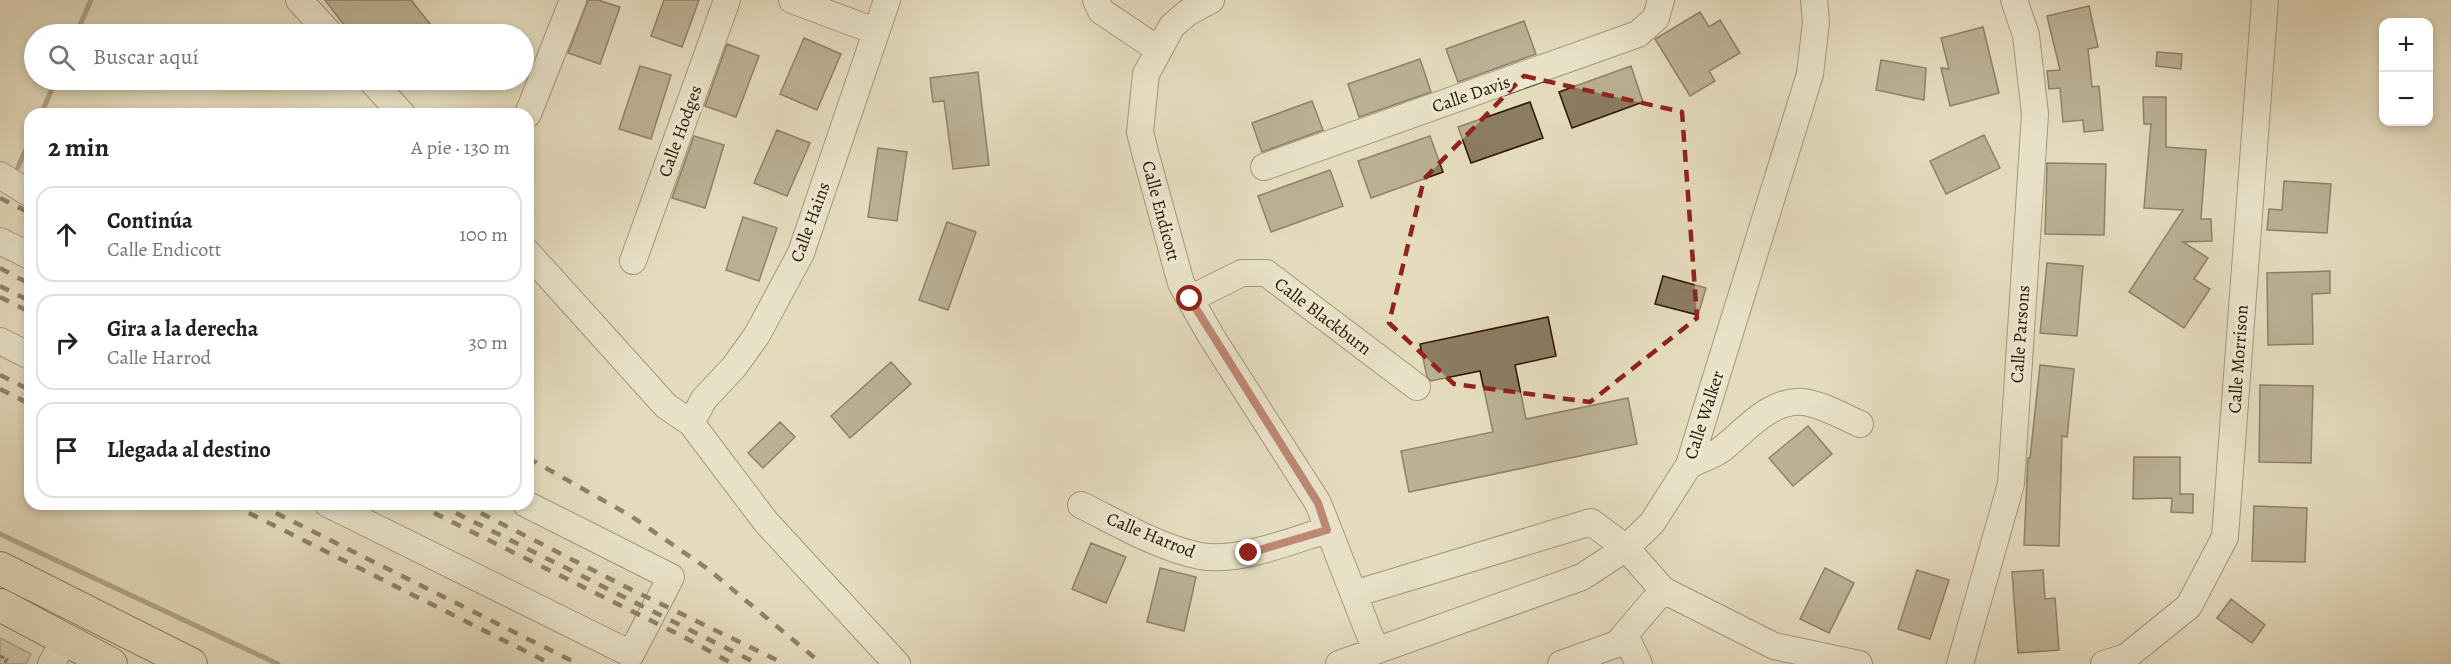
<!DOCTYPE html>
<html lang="es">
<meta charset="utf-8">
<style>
body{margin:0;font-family:Alegreya,serif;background:#f6f6f6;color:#202124}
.controls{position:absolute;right:18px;top:18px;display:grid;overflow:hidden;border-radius:12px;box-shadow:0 3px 9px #0003}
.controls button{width:54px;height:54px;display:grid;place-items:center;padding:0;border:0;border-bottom:2px solid #e0e0e0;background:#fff;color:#202124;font:30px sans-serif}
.stop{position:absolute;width:18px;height:18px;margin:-14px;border:4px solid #8f2418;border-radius:50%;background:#fff}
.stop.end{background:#8f2418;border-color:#fff;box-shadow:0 2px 6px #0008}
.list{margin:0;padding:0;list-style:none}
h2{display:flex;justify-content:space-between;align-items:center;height:78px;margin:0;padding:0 24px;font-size:26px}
h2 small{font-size:20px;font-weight:400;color:#757577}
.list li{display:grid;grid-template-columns:39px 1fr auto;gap:18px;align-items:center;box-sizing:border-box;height:96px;margin:0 12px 12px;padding:0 12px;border:2px solid #e0e0e0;border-radius:18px}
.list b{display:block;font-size:22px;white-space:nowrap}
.list p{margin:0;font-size:20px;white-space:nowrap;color:#757577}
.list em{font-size:20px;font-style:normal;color:#757577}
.icon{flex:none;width:33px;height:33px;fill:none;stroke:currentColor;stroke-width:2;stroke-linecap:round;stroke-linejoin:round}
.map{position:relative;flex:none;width:2451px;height:664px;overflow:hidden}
.search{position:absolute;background:#fff;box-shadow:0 3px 9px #0003;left:24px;top:24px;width:510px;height:66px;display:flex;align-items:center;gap:15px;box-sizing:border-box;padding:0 21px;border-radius:33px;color:#757577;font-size:22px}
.panel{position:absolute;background:#fff;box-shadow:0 3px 9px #0003;left:24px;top:108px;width:510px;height:402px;border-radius:18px}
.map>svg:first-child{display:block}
</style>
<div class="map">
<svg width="2451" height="664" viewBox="0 0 2451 664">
<rect width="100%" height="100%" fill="#e4dbbd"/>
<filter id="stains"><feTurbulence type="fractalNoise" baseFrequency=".00333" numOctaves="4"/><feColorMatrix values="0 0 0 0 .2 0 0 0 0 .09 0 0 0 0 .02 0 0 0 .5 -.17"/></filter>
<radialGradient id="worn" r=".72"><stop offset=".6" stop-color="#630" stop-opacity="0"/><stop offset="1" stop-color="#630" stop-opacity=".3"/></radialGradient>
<path fill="#c5b99d" stroke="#78674e" stroke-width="1.5" d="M0,638L31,654L26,664H0Z"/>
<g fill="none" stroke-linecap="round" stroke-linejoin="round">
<path stroke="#74644b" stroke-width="5" d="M76,34L91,0
M41,114L56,80
M18,167L30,140
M0,534L278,664"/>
</g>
<path fill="#8b7c62" stroke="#2b1500" stroke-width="1.5" d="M325,0H411L438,34H351Z
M588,0H598L620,7L600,64L568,53Z
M664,0H699L682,47L651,36Z
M2089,6L2098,47L2088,49L2092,87L2099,86L2103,130L2084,132L2083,120L2063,122L2060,88L2049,89L2047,71L2060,70L2047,16Z
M1700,12L1709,27L1720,20L1740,53L1709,71L1715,81L1690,96L1655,39Z
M1524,21L1536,54L1458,82L1446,49Z
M1983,27L1999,93L1950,106L1941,68L1949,69L1941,38Z
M804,38L841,54L817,110L780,94Z
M727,44L759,56L736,117L705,106Z
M2157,52L2182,54L2181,69L2156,66Z
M1420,59L1431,92L1359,117L1348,84Z
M1881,60L1926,68L1924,100L1876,90Z
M640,66L671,75L651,139L619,129Z
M1631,66L1643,102L1572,128L1559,92Z
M978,72L989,165L953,169L944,101L933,102L930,78Z
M2143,97H2166V147L2206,150L2201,219H2211L2212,241L2183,242L2208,258L2194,279L2210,289L2184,328L2129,292L2183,210L2144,208L2151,124H2144Z
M1312,101L1323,130L1262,152L1252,123Z
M1530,102L1543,138L1471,163L1458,127Z
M777,130L810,143L787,196L754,183Z
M1984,135L2000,168L1946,194L1930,161Z
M694,136L724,145L705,208L672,198Z
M1430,136L1443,172L1371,198L1358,161Z
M878,148L907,152L897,221L868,217Z
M2047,163L2106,164L2104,235L2045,234Z
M1330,170L1343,206L1271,232L1258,196Z
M2284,181L2331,184L2327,233L2267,230L2269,209L2282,210Z
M743,217L777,228L759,281L726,270Z
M947,222L976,232L948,310L919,300Z
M2047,263L2083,266L2077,336L2040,333Z
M2330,271V293L2312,294L2313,344L2268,345L2267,273Z
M1663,276L1706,288L1698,315L1655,304Z
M1548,317L1556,356L1515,365L1526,419L1628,398L1637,444L1409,492L1401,451L1493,432L1480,371L1431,381L1427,377L1420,344Z
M891,362L911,384L850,438L831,416Z
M2040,365L2074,369L2067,437L2062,436L2059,546L2024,545L2028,458H2030Z
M2260,385L2313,386L2311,463L2259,462Z
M780,422L795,437L763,468L748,453Z
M1808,426L1832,454L1793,486L1769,458Z
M2134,457H2180V494H2193V513L2171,512L2172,498L2133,499Z
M2254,506L2307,508L2305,562L2252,561Z
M1091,543L1126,557L1106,603L1072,589Z
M1160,568L1196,577L1184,631L1147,622Z
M1825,568L1854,583L1829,633L1800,619Z
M1917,570L1949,580L1930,639L1898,629Z
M2043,570L2045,599L2055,598L2059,650L2018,653L2012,572Z
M2231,599L2265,625L2252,643L2217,618Z"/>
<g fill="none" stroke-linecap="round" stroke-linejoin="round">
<g stroke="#59462f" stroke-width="28">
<path id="minor" d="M299,0L330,34
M792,0L875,31
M1096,0L1101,11L1159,50
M1211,0L1187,13L1172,26L1146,74L1140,132L1146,156L1181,283L1211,336L1318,503L1376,651
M371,80L402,114
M528,114L573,0
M1264,167L1638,34L1656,18L1661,0
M0,175L30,194
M0,241L30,256
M528,253L666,406L691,423L766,522L897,664
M633,261L727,0
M1190,299L1242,273H1266L1417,387
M0,341L30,356
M691,423L704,399L734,367L757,335L801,253L887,0
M1689,465C1699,460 1713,456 1722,449C1746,430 1770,399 1804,402C1823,405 1842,416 1860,424
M328,504L631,654L671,577L526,504
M1081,505C1118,523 1159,548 1200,556C1238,563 1290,541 1327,530
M1354,594L1591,522L1626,548L1663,590L1774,646L1859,664
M1625,635L1639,664
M51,664L65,640
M1339,664L1582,577L1626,548L1652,523L1689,465L1810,74L1816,22L1814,0
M1561,664L1617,644L1663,590
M1960,664L2011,484L2035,114L2026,35L2014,0
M2104,664L2126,657L2189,606L2225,537L2265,0"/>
</g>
<g stroke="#2b1500" stroke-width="34">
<path id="major" d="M0,568L191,664
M0,605L111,664"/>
</g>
<path stroke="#2b1500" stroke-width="3" stroke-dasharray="4.5 3" stroke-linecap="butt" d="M0,656L7,659L4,664"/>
<use href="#minor" stroke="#ede8d4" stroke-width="26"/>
<use href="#major" stroke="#e4dbbd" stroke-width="32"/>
<path stroke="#2b1500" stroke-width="4.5" stroke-dasharray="10 10" stroke-linecap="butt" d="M0,198L30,213
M0,268L30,284
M0,286L30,301
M0,297L30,312
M0,375L30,390
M0,389L30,404
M528,458L631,516L708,569L822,664
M231,504L551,664
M258,504L578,664
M416,504L682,636L733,664
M438,504L758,664
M463,504L628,588L785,664"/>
</g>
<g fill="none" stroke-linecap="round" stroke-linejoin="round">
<path stroke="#8f2418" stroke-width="8" d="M1190,299L1318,503L1327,530L1249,553"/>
</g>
<path d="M0 0H2451V664H0ZM1524,76L1682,112L1697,318L1590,402L1454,384L1389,323L1424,179Z" fill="#e4dbbd" fill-opacity=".55" fill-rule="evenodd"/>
<path fill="none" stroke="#8f2418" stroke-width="4.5" stroke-dasharray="12 8" stroke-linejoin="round" d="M1524,76L1682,112L1697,318L1590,402L1454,384L1389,323L1424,179Z"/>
<g text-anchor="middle" stroke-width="6" stroke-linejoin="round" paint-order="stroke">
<g font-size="18" fill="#2b1500" stroke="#ede8d4">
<text transform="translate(1471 94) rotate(-19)" y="6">Calle Davis</text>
<text transform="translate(680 131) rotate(-70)" y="6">Calle Hodges</text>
<text transform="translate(1161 211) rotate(75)" y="6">Calle Endicott</text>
<text transform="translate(810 222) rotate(-70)" y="6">Calle Hains</text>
<text transform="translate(1323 316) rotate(37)" y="6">Calle Blackburn</text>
<text transform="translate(2020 334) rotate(-86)" y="6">Calle Parsons</text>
<text transform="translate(2238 359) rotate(-86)" y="6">Calle Morrison</text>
<text transform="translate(1704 415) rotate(-72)" y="6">Calle Walker</text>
<text transform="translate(1151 535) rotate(22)" y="6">Calle Harrod</text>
</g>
</g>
<rect width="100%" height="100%" filter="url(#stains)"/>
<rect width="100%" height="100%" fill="url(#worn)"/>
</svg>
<div class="controls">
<button>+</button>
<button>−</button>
</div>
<div class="stop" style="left:1190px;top:299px"></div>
<div class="stop end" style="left:1249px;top:553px"></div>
<div class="search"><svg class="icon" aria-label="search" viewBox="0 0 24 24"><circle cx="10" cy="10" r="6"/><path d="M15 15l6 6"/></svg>Buscar aquí</div>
<section class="panel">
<h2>2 min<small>A pie · 130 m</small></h2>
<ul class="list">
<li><svg class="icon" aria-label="ahead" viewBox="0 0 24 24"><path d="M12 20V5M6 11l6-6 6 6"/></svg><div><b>Continúa</b><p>Calle Endicott</p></div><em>100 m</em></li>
<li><svg class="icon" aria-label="right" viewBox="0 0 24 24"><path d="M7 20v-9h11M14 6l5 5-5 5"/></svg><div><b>Gira a la derecha</b><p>Calle Harrod</p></div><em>30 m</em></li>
<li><svg class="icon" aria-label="arrive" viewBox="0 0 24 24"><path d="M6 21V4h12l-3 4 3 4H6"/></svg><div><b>Llegada al destino</b></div></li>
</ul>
</section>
</div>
